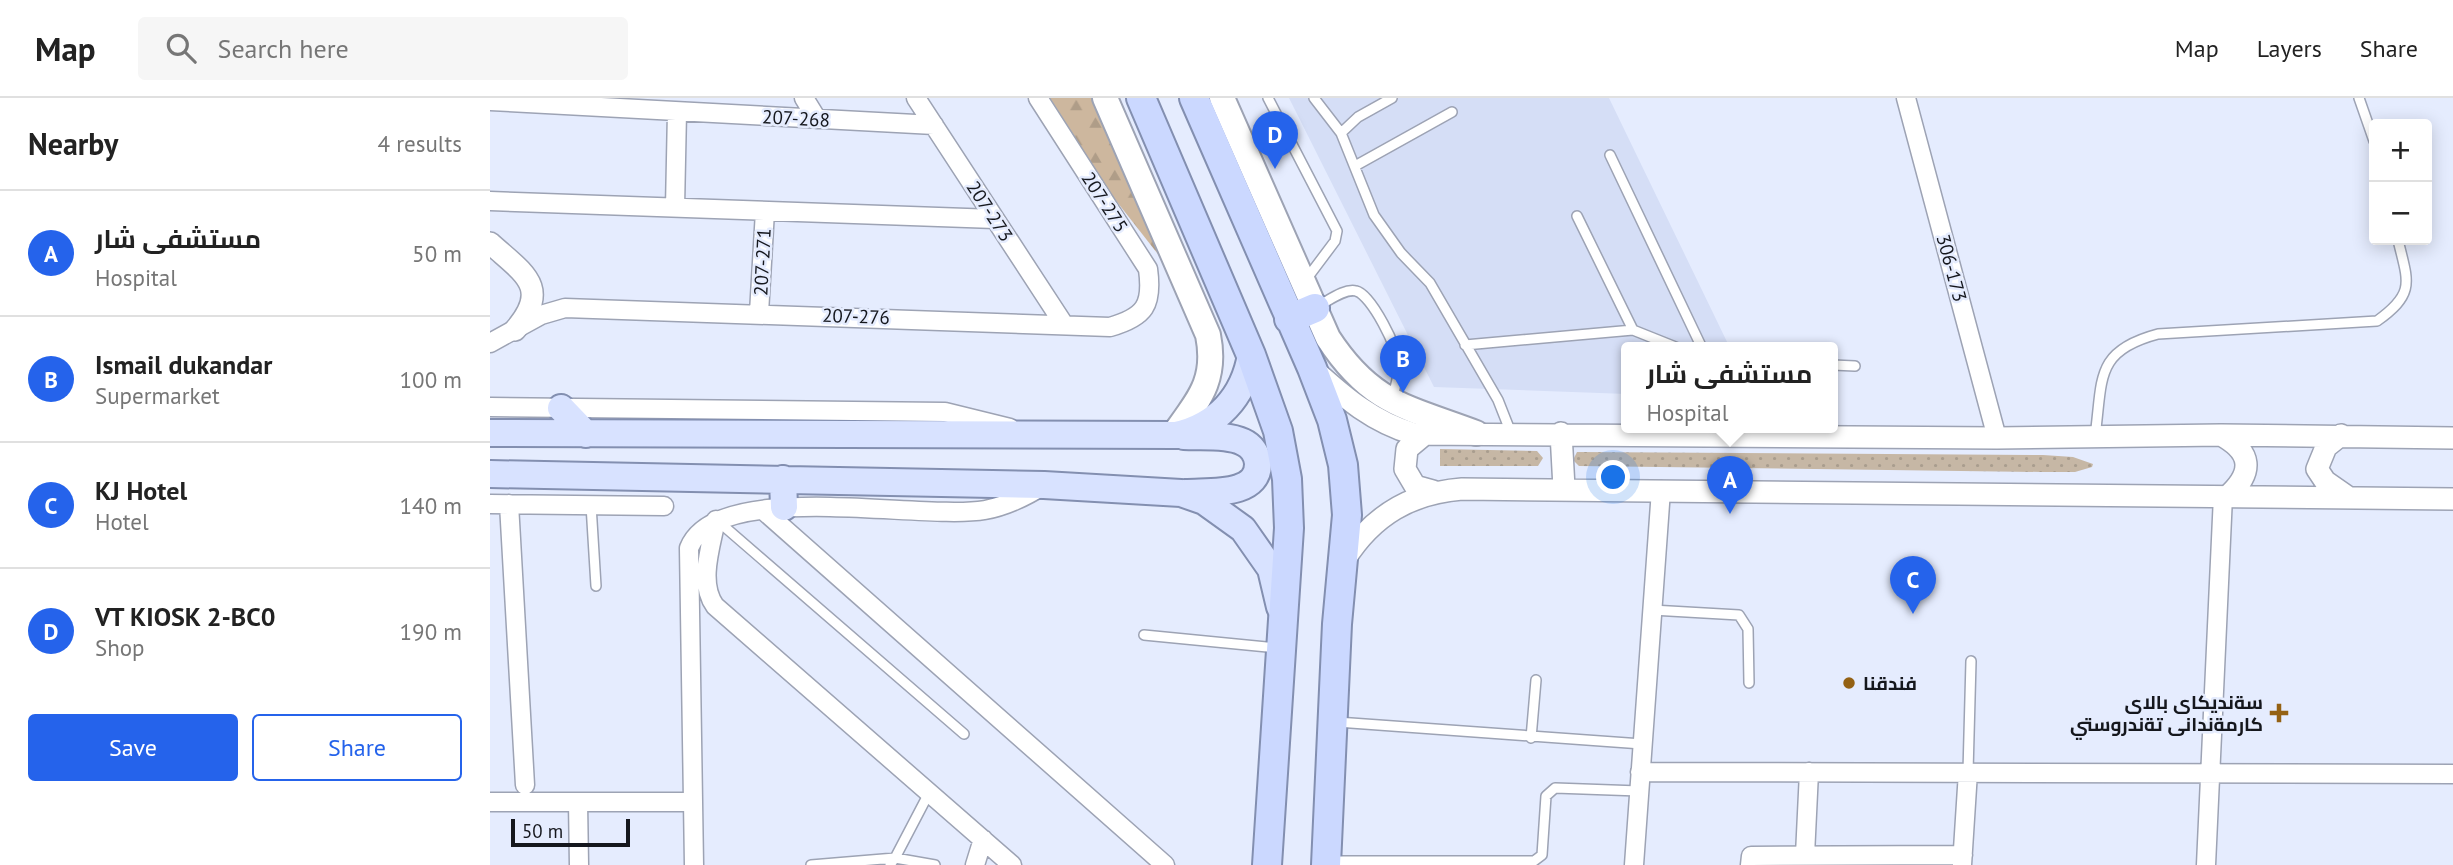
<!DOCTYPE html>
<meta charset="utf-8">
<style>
body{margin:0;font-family:"PT Sans",Cairo,sans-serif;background:#f6f6f6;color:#222}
.controls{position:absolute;right:21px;top:21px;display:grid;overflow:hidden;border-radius:7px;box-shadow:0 4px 18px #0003}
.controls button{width:63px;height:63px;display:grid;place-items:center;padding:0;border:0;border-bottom:2px solid #e0e0e0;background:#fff;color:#222;font:35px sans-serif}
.scale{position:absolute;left:21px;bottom:18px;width:119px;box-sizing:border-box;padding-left:7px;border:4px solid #15171d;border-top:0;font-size:19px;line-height:24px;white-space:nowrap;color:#15171d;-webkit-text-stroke:5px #e5ecfe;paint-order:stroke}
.you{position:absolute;left:1124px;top:380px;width:24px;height:24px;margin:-18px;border:5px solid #fff;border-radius:50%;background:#1a73e8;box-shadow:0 0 0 10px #1a73e833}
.badge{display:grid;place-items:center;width:46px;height:46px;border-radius:50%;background:#2563eb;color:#fff;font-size:23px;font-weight:700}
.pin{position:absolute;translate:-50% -58px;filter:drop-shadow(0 2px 4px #0008)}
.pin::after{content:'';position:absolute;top:37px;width:24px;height:21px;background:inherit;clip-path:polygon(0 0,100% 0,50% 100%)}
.popup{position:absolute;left:1131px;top:244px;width:217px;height:91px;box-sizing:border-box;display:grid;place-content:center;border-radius:7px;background:#fff;filter:drop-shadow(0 2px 5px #0005);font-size:23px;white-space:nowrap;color:#767676}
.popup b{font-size:26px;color:#222}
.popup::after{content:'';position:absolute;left:50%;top:100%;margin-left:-14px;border:14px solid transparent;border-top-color:#fff}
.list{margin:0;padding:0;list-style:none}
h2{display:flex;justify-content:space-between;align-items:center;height:91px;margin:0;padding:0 28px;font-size:30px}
h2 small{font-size:23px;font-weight:400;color:#767676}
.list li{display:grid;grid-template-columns:46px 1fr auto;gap:21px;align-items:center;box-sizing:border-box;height:126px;padding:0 28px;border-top:2px solid #e0e0e0}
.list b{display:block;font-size:26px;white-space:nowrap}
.list p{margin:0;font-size:23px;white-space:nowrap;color:#767676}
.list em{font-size:23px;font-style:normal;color:#767676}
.actions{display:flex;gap:14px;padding:21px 28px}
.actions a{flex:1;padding:16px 0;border:2px solid #2563eb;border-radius:7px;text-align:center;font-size:24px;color:#2563eb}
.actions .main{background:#2563eb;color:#fff}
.icon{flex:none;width:38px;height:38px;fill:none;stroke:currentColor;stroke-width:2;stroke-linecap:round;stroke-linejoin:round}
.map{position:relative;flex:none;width:1963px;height:767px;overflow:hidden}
header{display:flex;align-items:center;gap:42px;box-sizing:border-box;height:98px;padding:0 35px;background:#fff;border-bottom:2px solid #e0e0e0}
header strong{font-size:33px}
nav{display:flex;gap:38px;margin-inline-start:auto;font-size:24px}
.search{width:490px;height:63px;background:#f6f6f6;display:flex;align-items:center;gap:18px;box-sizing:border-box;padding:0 24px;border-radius:7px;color:#767676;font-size:26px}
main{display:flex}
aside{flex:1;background:#fff}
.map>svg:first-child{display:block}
</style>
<header>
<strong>Map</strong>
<div class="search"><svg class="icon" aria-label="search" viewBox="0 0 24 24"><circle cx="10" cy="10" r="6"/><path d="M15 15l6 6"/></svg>Search here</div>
<nav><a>Map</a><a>Layers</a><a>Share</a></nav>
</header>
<main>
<aside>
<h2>Nearby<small>4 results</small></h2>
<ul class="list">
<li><span class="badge">A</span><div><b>مستشفى شار</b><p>Hospital</p></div><em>50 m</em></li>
<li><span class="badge">B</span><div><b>Ismail dukandar</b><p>Supermarket</p></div><em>100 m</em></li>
<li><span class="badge">C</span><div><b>KJ Hotel</b><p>Hotel</p></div><em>140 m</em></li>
<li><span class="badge">D</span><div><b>VT KIOSK 2-BC0</b><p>Shop</p></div><em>190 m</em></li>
</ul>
<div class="actions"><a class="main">Save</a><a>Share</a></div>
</aside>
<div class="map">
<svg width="1963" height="767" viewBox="0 0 1963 767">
<defs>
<pattern id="grass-dots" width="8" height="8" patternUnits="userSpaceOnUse" patternTransform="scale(1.75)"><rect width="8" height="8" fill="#c6b7a5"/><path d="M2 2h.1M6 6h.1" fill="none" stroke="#a99d8e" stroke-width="1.8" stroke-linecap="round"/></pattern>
<pattern id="forest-firs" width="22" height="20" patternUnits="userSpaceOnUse" patternTransform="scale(1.75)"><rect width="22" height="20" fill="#cdb79e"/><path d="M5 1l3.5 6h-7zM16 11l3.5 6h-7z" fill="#af9d88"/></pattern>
</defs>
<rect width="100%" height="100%" fill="#e5ecfe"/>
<path fill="#d5def6" d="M799,0H1119L1240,250H1137V296L944,289Z"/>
<path fill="url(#grass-dots)" d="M950,351L1047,353L1053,360L1048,368H950Z
M1087,354L1553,357L1583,359L1603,366L1602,369L1585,374H1552L1089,368L1083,362Z"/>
<path fill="url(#forest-firs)" d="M560,0H602L671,160L620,95Z"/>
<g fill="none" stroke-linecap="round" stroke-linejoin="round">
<g stroke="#9da3b4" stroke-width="12">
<path id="service" d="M778,0L847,133L845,143L815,183
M824,0L851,35
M902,0L868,19L851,35L884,117L911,155L940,185L1008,302L1021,335
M1869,0L1884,43
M1120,57L1212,250
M865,68L962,14
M1087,118L1143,232L1188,250
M826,209C837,204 854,190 866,193C881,196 909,252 909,267C909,277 905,289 903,299
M975,247L1143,232
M1343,267L1365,268
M1605,338C1613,281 1604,253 1668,236L1887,223C1926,195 1918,184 1908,142
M101,407L106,488
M229,424L474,636
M1162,512L1249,517L1258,531L1259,585
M654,537L788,550
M847,624L1152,646
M1041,640L1046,582
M1478,674L1481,563
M840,763H1044L1052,757L1056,698L1065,690L1149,693
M321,767L405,760L439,695
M400,767L405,760L445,767"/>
</g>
<g stroke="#9da3b4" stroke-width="21">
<path id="minor" d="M314,0L327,21
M426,0L573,225
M1416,0L1507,340
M0,3L444,27
M0,103L505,121
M185,109L187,14
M269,215L275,113
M0,245L51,217L75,210L620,229C655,219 663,207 658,171L548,0
M0,309L455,314L520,330
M0,406L174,408
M19,406L35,687
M273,412L675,767
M226,422C221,448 208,485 225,508L522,767
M1150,674L1963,676
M0,704H202
M88,704L89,767
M1315,757L1319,674
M204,767L199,450C227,380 431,423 495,412C517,408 535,399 554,387
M485,767L493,741
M1144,767L1171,392
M1260,767L1261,758L1473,757
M1472,767L1478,674
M1716,767L1733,398"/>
</g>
<g stroke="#9da3b4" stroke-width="24">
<path id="tertiary" d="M0,145C33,175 62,189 25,232
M824,272C855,300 883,324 924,336L1507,340L1731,337L1963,340
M1071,335L1074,390
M935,336L917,351L915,371L925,388L943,393
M1731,337C1762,354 1764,374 1738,398
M1851,337L1836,349L1827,371L1835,383L1858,399
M855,461C883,417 921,395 972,391L1963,401"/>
</g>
<g stroke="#9da3b4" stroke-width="28">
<path id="secondary" d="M615,0L718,237C727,282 709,301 684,336
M732,0L838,240C881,306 917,309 986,335"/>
</g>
<g stroke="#838fb0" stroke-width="30">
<path id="primary" d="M71,310L96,336
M0,335L686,337C727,328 754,299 761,257
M694,338C711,339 737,336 753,344C762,348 767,356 768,365C769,399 718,393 696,395
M0,376L554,387L691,395L714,403L753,431L781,471L790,509
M293,381L294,409"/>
</g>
<g stroke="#838fb0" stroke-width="32">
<path id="trunk" d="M651,0L761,257L788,333L797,381L799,430L777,767
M704,0L822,270L842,322L853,367L857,417L847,526L836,767
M799,221L825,210"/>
</g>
<use href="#service" stroke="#fff" stroke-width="9"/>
<use href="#minor" stroke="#fff" stroke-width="18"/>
<use href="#tertiary" stroke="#fff" stroke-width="21"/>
<use href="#secondary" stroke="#fff" stroke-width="24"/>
<use href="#primary" stroke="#d8e2ff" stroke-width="26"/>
<use href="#trunk" stroke="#cbd8ff" stroke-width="28"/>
</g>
<g fill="#946113" stroke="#e5ecfe" stroke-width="2.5">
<circle cx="1359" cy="585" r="7"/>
<path d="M1785.5 604.5h7v7h7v7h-7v7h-7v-7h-7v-7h7z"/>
</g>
<g text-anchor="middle" stroke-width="5" stroke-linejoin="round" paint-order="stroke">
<g font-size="19" fill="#15171d" stroke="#e5ecfe">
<text transform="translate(306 20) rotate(3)" y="7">207-268</text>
<text transform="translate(615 104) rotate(57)" y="7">207-275</text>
<text transform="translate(500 113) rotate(57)" y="7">207-273</text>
<text transform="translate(272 164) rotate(-87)" y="7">207-271</text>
<text transform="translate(1462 170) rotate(75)" y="7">306-173</text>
<text transform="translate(366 218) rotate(2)" y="7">207-276</text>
</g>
<g font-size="19" font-weight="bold" fill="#15171d" stroke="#e5ecfe" text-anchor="start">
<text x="1373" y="592">فندقنا</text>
<text x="1773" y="611" text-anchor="end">سةنديكاى بالاى<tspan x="1773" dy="22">كارمةندانى تةندروستي</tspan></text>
</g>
</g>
</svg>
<div class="controls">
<button>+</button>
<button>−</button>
</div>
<div class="scale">50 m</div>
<div class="you"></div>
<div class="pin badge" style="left:1240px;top:416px">A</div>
<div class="popup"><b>مستشفى شار</b>Hospital</div>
<div class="pin badge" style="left:913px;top:295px">B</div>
<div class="pin badge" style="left:1423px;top:516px">C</div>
<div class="pin badge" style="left:785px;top:71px">D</div>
</div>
</main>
